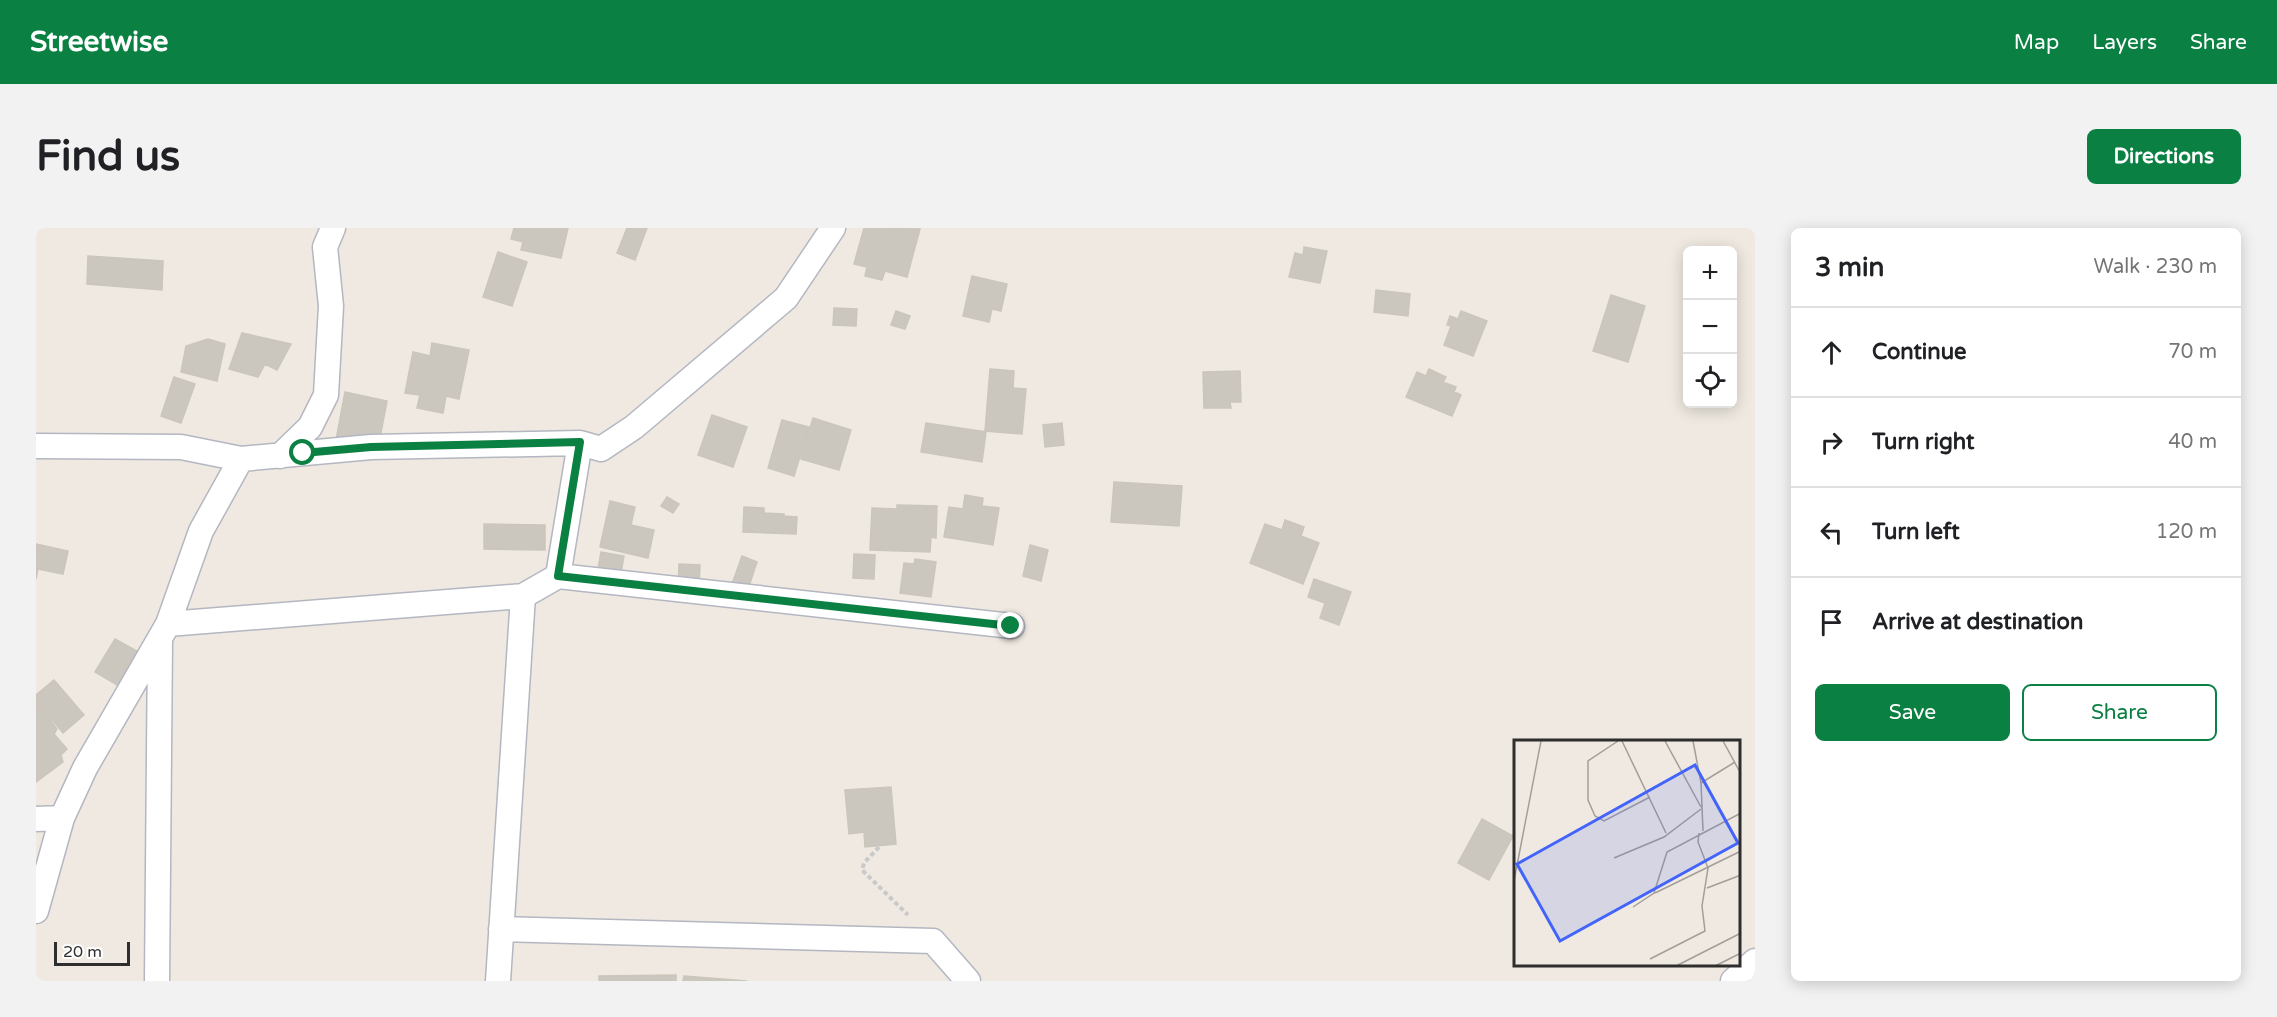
<!DOCTYPE html>
<meta charset="utf-8">
<style>
body{margin:0;font-family:"Varela Round",sans-serif;background:#f2f2f2;color:#202124}
.controls{position:absolute;right:18px;top:18px;display:grid;overflow:hidden;border-radius:9px;box-shadow:0 3px 15px #0003}
.controls button{width:54px;height:54px;display:grid;place-items:center;padding:0;border:0;border-bottom:2px solid #e0e0e0;background:#fff;color:#202124;font:30px sans-serif}
.scale{position:absolute;left:18px;bottom:15px;width:76px;box-sizing:border-box;padding-left:6px;border:3px solid #2e2e2e;border-top:0;font-size:16px;line-height:21px;white-space:nowrap;color:#2e2e2e;-webkit-text-stroke:4px #fff;paint-order:stroke}
.stop{position:absolute;width:18px;height:18px;margin:-14px;border:4px solid #0b8043;border-radius:50%;background:#fff}
.stop.end{background:#0b8043;border-color:#fff;box-shadow:0 2px 6px #0008}
.list{margin:0;padding:0;list-style:none}
h2{display:flex;justify-content:space-between;align-items:center;height:78px;margin:0;padding:0 24px;font-size:26px}
h2 small{font-size:20px;font-weight:400;color:#757577}
.list li{display:grid;grid-template-columns:39px 1fr auto;gap:18px;align-items:center;box-sizing:border-box;height:90px;padding:0 24px;border-top:2px solid #e0e0e0}
.list b{display:block;font-size:22px;white-space:nowrap}
.list em{font-size:20px;font-style:normal;color:#757577}
.actions{display:flex;gap:12px;padding:18px 24px}
.actions a{flex:1;padding:14px 0;border:2px solid #0b8043;border-radius:9px;text-align:center;font-size:21px;color:#0b8043}
.actions .main{background:#0b8043;color:#fff}
.icon{flex:none;width:33px;height:33px;fill:none;stroke:currentColor;stroke-width:2;stroke-linecap:round;stroke-linejoin:round}
.map{position:relative;flex:none;width:1719px;height:753px;overflow:hidden;border-radius:9px}
header{display:flex;align-items:center;gap:36px;box-sizing:border-box;height:84px;padding:0 30px;background:#0b8043;color:#fff}
header strong{font-size:28px}
nav{display:flex;gap:33px;margin-inline-start:auto;font-size:21px}
.intro{display:flex;align-items:center;justify-content:space-between;box-sizing:border-box;height:144px;padding:0 36px}
h1{margin:0;font-size:42px}
.button{padding:15px 27px;border-radius:9px;background:#0b8043;color:#fff;font-size:21px;font-weight:700}
main{display:flex;gap:36px;padding:0 36px}
aside{flex:1;background:#fff;border-radius:9px;box-shadow:0 3px 15px #0003}
.map>svg:first-child{display:block}
</style>
<header>
<strong>Streetwise</strong>
<nav><a>Map</a><a>Layers</a><a>Share</a></nav>
</header>
<div class="intro"><h1>Find us</h1><a class="button">Directions</a></div>
<main>
<div class="map">
<svg width="1719" height="753" viewBox="0 0 1719 753">
<rect width="100%" height="100%" fill="#efe9e1"/>
<path fill="#cbc7bf" stroke="#cbc5ba" stroke-width="1.5" d="M478,0H532L525,30L485,22L487,14L475,11Z
M591,0H611L599,32L581,25Z
M828,0L884,1L871,49L849,43L846,52L829,48L831,39L818,36Z
M1268,19L1291,23L1284,55L1253,49L1259,25L1267,27Z
M462,24L491,34L476,78L447,69Z
M52,28L127,33L126,62L51,56Z
M936,48L971,56L965,83L956,81L953,94L927,88Z
M1340,62L1374,66L1372,88L1338,84Z
M1575,67L1609,78L1592,134L1557,123Z
M798,80L821,81L820,98L797,97Z
M860,83L874,88L869,101L855,97Z
M1425,83L1451,93L1437,128L1408,117L1415,98L1411,97L1414,88L1422,91Z
M206,105L255,116L241,142L229,136L222,149L193,141Z
M172,111L189,116L181,153L145,144L150,118Z
M396,115L433,122L423,171L410,168L407,185L381,180L384,167L369,165L377,124L394,128Z
M954,141L978,143L977,160L990,161L986,206L949,203Z
M1393,141L1410,149L1407,154L1420,159L1418,164L1425,167L1416,188L1370,169L1381,144L1390,148Z
M1204,143L1205,174H1194L1195,180H1168L1167,144Z
M138,149L159,156L145,195L125,188Z
M309,164L351,173L343,215L300,212Z
M676,187L711,199L697,239L662,227Z
M777,190L815,202L803,242L765,231Z
M746,192L773,199L758,248L732,240Z
M890,195L950,204L946,234L885,224Z
M1026,195L1028,217L1009,219L1007,197Z
M1078,254L1146,258L1143,298L1075,294Z
M929,267L947,270L946,278L963,280L957,317L908,309L913,279L927,281Z
M631,269L643,276L637,285L625,278Z
M574,273L599,279L595,297L618,302L612,330L564,319Z
M861,277L901,278L900,310L895,309L894,324L834,322L836,280L861,281Z
M708,279L728,280V285L748,286V288L761,289L760,306L707,304Z
M1249,292L1268,299L1265,308L1283,315L1267,356L1214,335L1229,296L1246,302Z
M448,296L509,297V322L448,321Z
M0,316L32,323L27,346L2,341L0,351Z
M994,317L1012,322L1005,353L987,348Z
M565,324L588,328L583,356L560,352Z
M818,326L839,327L838,351L817,350Z
M706,328L721,334L712,361L696,356Z
M879,331L900,334L895,369L864,365L868,335L878,336Z
M643,336L664,337L663,362L642,361Z
M1278,351L1315,364L1303,397L1284,390L1289,375L1272,369Z
M79,411L108,427L88,461L59,444Z
M18,452L48,487L27,505L0,472V467Z
M0,473L21,501L18,506L31,521L25,527L27,534L0,554Z
M855,559L860,616L829,619L828,604L813,606L809,562Z
M1446,591L1477,608L1453,652L1422,635Z
M640,747V753H563V748Z
M648,748L711,753H647Z"/>
<g fill="none" stroke-linecap="round" stroke-linejoin="round">
<g stroke="#b4b7c1" stroke-width="27">
<path id="street" d="M0,218L145,219L205,231L335,219L544,215L565,221L598,199L750,70L797,0
M244,228L274,199L290,167L295,78L289,19L297,0
M522,348L544,215
M132,396L487,368L522,348L976,398
M0,591L26,590
M0,683L26,590L49,540L132,396L165,303L205,231
M465,701L897,713L932,753
M121,753L124,413
M462,753L487,368
M1697,753L1719,733"/>
</g>
<path stroke="#c9c9c9" stroke-width="4" stroke-dasharray="4.5 3" stroke-linecap="butt" d="M843,619L828,635L826,642L872,687"/>
<use href="#street" stroke="#fff" stroke-width="24"/>
</g>
<g fill="none" stroke-linecap="round" stroke-linejoin="round">
<path stroke="#0b8043" stroke-width="8" d="M267,225L335,219L544,214L522,348L975,398"/>
</g>
<g transform="translate(1478 512)">
<rect width="226" height="226" fill="#efe9e1"/>
<path fill="none" stroke="#a29e99" stroke-width="1.5" d="M104,1L74,21V60L81,76L90,81L136,57M108,1L152,93M151,1L187,67M179,1L187,43L189,91M209,1L227,34M187,43L221,22M100,118L150,97L187,69M0,141L27,1M193,148L227,135M141,153L227,111M119,167L140,153L153,112L227,73M136,219L191,191L188,166L194,128L184,102L185,93M162,226L227,193M201,226L227,213"/>
<path fill="#4264fb" fill-opacity="0.15" stroke="#4264fb" stroke-width="3" d="M181,25L224,103L46,201L3,124Z"/>
<rect width="226" height="226" fill="none" stroke="#2e2e2e" stroke-width="3"/>
</g>
</svg>
<div class="controls">
<button>+</button>
<button>−</button>
<button><svg class="icon" aria-label="locate" viewBox="0 0 24 24"><circle cx="12" cy="12" r="6"/><path d="M12 2v4M12 18v4M2 12h4M18 12h4"/></svg></button>
</div>
<div class="scale">20 m</div>
<div class="stop" style="left:267px;top:225px"></div>
<div class="stop end" style="left:975px;top:398px"></div>
</div>
<aside>
<h2>3 min<small>Walk · 230 m</small></h2>
<ul class="list">
<li><svg class="icon" aria-label="ahead" viewBox="0 0 24 24"><path d="M12 20V5M6 11l6-6 6 6"/></svg><div><b>Continue</b></div><em>70 m</em></li>
<li><svg class="icon" aria-label="right" viewBox="0 0 24 24"><path d="M7 20v-9h11M14 6l5 5-5 5"/></svg><div><b>Turn right</b></div><em>40 m</em></li>
<li><svg class="icon" aria-label="left" viewBox="0 0 24 24"><path d="M17 20v-9H6M10 6l-5 5 5 5"/></svg><div><b>Turn left</b></div><em>120 m</em></li>
<li><svg class="icon" aria-label="arrive" viewBox="0 0 24 24"><path d="M6 21V4h12l-3 4 3 4H6"/></svg><div><b>Arrive at destination</b></div></li>
</ul>
<div class="actions"><a class="main">Save</a><a>Share</a></div>
</aside>
</main>
